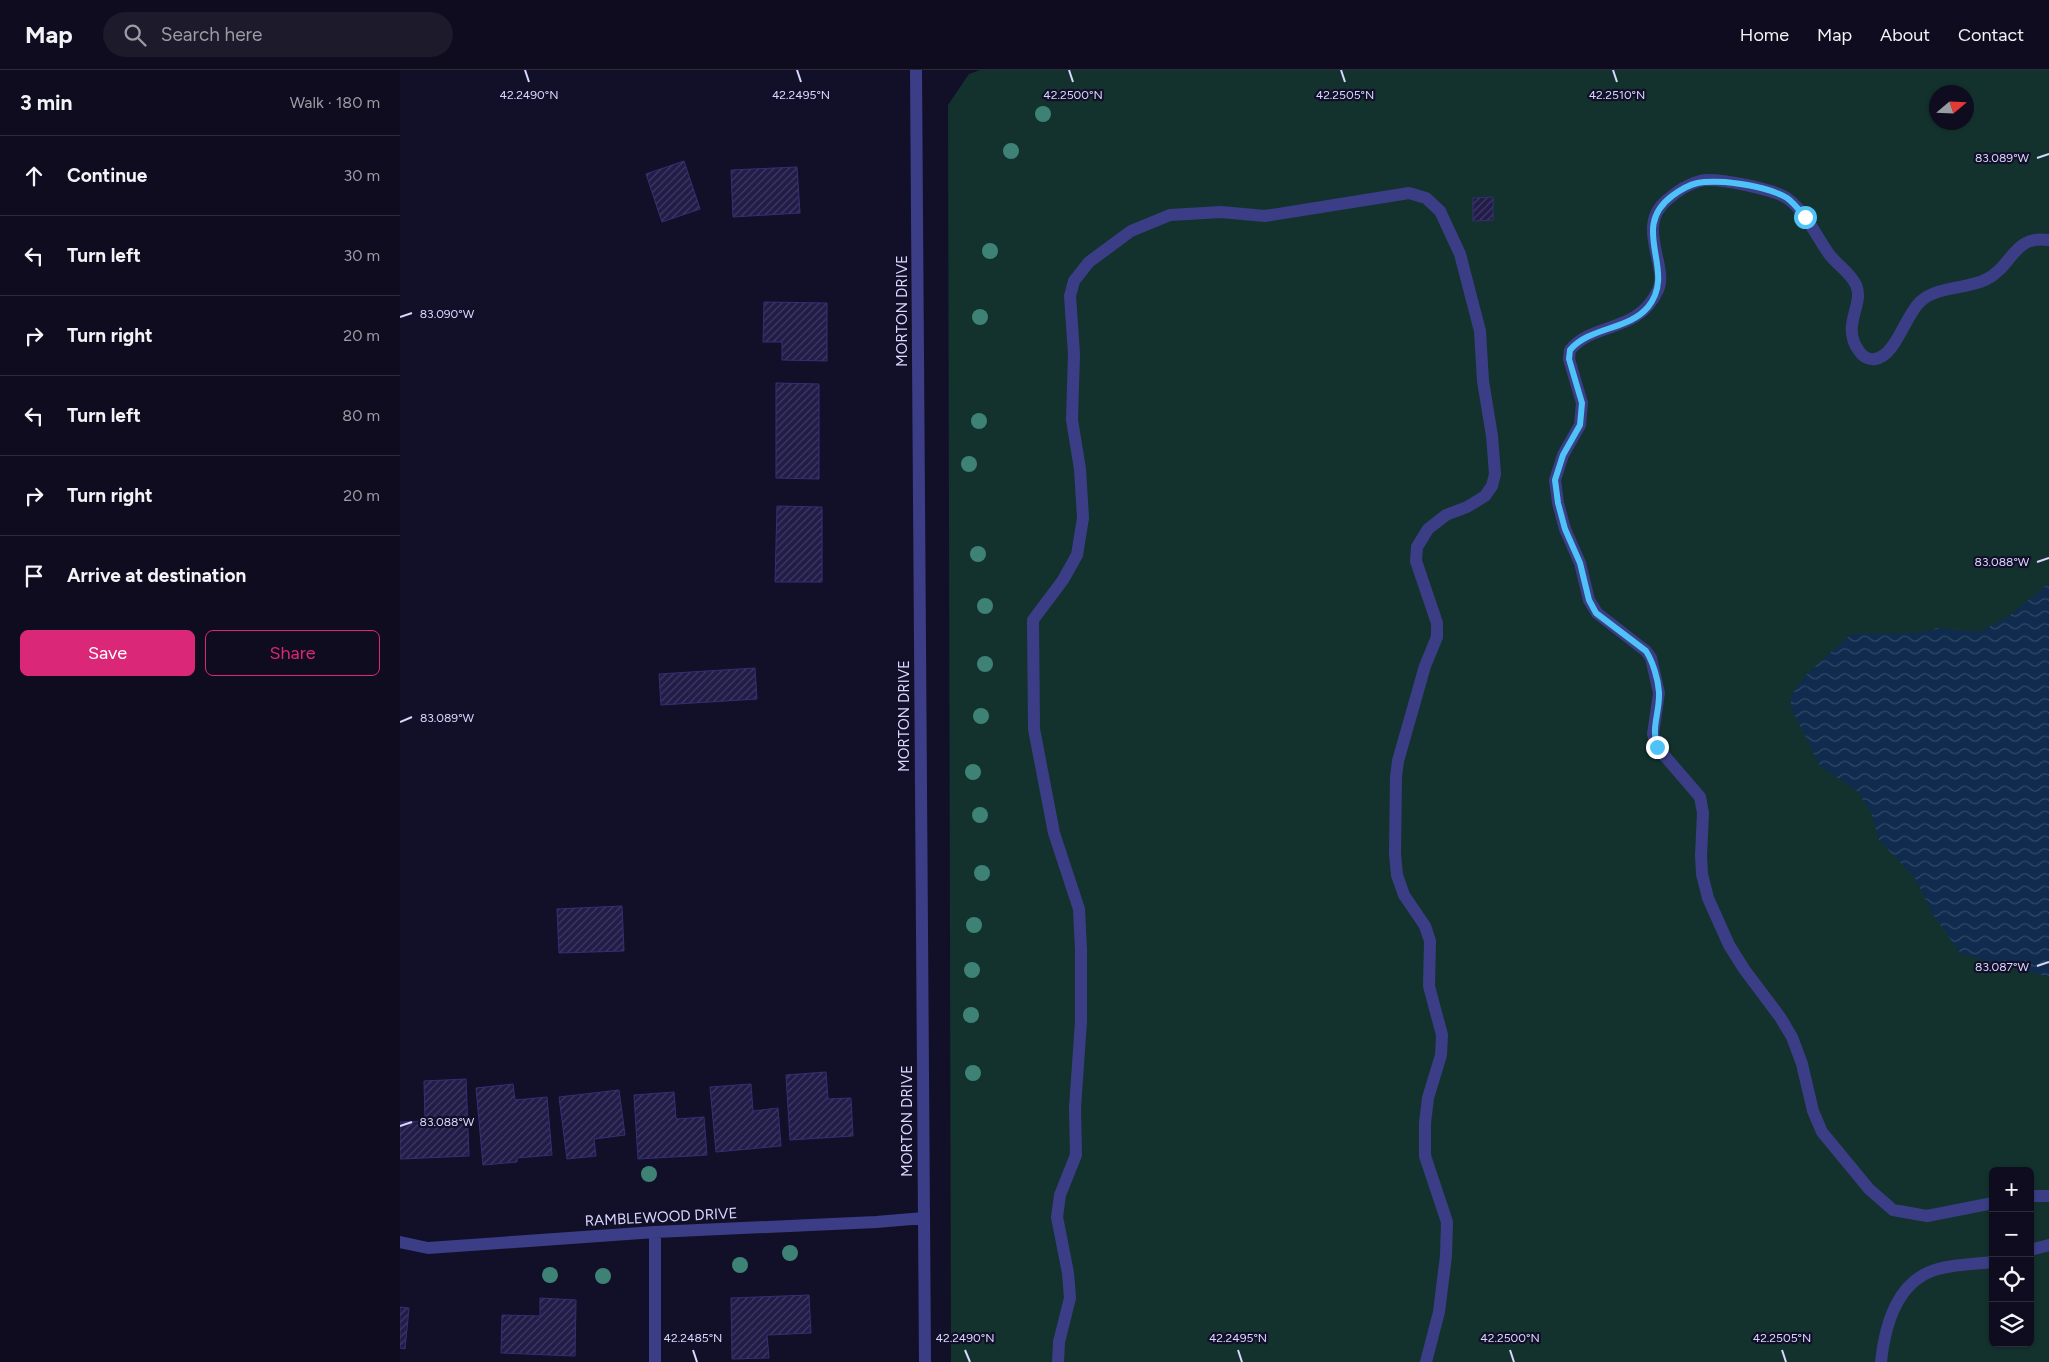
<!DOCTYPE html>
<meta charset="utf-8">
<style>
body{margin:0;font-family:Figtree,sans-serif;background:#1c1a2b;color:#f1f3f6}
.controls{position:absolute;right:15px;bottom:15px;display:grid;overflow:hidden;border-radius:8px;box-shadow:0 1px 4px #0004}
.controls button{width:45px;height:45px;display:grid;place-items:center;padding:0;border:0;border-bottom:1px solid #2e2c3c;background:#0e0c1e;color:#f1f3f6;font:25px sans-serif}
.compass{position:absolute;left:1529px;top:15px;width:45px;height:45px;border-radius:50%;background:#0e0c1e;box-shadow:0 1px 4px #0004;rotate:71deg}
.stop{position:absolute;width:15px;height:15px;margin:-11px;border:4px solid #4fc3f7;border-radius:50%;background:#fff}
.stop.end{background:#4fc3f7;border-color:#fff;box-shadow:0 1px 5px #0008}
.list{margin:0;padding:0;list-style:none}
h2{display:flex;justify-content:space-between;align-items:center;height:65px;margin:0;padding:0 20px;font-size:21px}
h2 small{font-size:16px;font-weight:400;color:#9b9ba4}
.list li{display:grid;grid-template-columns:32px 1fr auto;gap:15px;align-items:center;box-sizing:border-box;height:80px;padding:0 20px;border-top:1px solid #2e2c3c}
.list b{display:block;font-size:19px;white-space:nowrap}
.list em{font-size:16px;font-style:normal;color:#9b9ba4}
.actions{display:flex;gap:10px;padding:15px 20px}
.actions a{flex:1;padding:11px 0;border:1px solid #db2777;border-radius:8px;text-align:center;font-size:18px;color:#db2777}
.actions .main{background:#db2777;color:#fff}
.icon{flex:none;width:28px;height:28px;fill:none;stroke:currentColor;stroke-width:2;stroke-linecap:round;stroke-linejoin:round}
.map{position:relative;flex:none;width:1649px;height:1292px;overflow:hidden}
header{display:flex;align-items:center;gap:30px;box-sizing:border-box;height:70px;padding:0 25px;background:#0e0c1e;border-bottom:1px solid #2e2c3c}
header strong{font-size:24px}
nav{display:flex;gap:28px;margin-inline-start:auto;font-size:18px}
.search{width:350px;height:45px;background:#1c1a2b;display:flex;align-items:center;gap:12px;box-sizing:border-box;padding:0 18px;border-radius:28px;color:#9b9ba4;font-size:19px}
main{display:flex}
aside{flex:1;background:#0e0c1e}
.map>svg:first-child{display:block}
</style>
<header>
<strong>Map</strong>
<div class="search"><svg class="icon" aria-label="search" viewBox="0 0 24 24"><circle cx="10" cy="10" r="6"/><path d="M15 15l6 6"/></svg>Search here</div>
<nav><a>Home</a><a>Map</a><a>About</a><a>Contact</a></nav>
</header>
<main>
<aside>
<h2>3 min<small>Walk · 180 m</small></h2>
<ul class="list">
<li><svg class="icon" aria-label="ahead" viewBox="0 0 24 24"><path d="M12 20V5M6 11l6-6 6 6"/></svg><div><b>Continue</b></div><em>30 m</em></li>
<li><svg class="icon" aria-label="left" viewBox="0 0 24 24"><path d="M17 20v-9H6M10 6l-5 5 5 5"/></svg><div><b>Turn left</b></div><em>30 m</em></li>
<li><svg class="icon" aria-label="right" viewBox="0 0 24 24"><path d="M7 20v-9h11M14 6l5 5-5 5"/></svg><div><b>Turn right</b></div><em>20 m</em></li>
<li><svg class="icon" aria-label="left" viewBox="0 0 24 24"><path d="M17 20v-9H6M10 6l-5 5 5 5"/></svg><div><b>Turn left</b></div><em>80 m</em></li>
<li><svg class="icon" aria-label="right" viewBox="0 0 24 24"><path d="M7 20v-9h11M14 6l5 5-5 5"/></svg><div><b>Turn right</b></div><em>20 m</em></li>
<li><svg class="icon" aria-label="arrive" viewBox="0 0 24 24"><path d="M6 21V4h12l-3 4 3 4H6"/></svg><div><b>Arrive at destination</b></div></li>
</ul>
<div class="actions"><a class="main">Save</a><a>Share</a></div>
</aside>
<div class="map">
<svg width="1649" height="1292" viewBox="0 0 1649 1292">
<defs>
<pattern id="water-waves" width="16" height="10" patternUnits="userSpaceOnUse" patternTransform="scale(1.25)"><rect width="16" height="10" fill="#0f2b4d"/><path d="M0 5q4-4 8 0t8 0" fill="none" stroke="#314968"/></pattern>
<pattern id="building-hatch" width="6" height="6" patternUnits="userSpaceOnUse" patternTransform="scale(1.25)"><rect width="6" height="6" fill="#211c48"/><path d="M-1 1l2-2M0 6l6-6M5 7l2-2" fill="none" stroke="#403c63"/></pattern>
</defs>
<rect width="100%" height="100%" fill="#121028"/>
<path fill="#13322e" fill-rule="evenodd" d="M580,0H1649V1292H551L548,35L569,4ZM1536,22H1566V52H1536ZM1593,1101H1630V1273H1593Z"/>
<path fill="url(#water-waves)" d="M1649,513V907L1561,884L1532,843L1515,808L1479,770L1471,742L1457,721L1420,696L1391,638V625L1406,605L1451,564L1516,563L1538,558L1579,562L1609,546Z"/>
<path fill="url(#building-hatch)" stroke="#362e74" d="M284,91L300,139L262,152L246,104Z
M397,97L400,143L333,147L331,100Z
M1093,127V150L1073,151V128Z
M364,232L427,233V291L382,290V272H363Z
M376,313L419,314V409L376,408Z
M377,436L422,437V512H375Z
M355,598L357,629L261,635L259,604Z
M222,836L224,881L159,883L157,839Z
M426,1002L428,1029L451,1028L453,1066L390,1070L386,1005Z
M66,1009L69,1086L0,1089V1052L25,1051L24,1011Z
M113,1014L115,1030L147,1027L152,1085L117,1088V1092L83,1095L76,1018Z
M351,1014L353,1041L378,1038L381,1076L316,1082L310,1017Z
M219,1020L225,1065L194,1069L196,1086L167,1089L159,1027Z
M274,1022L276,1049L304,1047L307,1085L238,1089L234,1025Z
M409,1225L411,1263L367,1265L369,1288L332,1289L331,1228Z
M140,1228L176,1230L175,1286L101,1283L102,1245L140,1246Z
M0,1237L9,1238L5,1279L0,1278Z"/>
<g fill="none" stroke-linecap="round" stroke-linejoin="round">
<path stroke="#3b3e86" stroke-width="12" d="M516,0L525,1292
M1630,1126H1649
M1593,1133L1527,1146L1493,1140L1469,1119L1422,1062L1413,1041L1402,994L1392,967L1380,947L1344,899L1329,875L1308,828L1302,804L1301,786L1303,743L1300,727L1257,677L1253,664L1259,623L1251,588L1246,581L1197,543L1189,530L1180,493L1165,459L1158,433L1155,410L1163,385L1180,355L1182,333L1169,289L1170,280C1194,251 1238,264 1258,220C1269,196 1235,156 1267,130C1276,122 1288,114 1300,111C1315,107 1375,119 1388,129C1406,142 1416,166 1429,184C1437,195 1450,202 1456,215C1465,235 1440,255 1459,281C1463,287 1468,290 1475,289C1496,286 1505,245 1521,231C1538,216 1566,219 1585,210C1614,196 1612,165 1649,170
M0,1172L28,1178L255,1162L476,1152L524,1148
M1630,1180L1649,1175
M255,1292V1162
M658,1292L659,1272L670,1228L668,1203L657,1147L660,1125L676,1085L675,1038L681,951V880L679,839L654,763L634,659L633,550L663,510L677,485L683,448L680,399L672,350L674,284L670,226L674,211L689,192L731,161L770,145L821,142L865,146L1009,123L1026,128L1040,141L1060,184L1080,261L1083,311L1092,366L1095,404L1092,416L1085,426L1067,437L1046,445L1028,459L1017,477L1016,491L1037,553V567L1025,596L998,691L996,707L995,784L997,805L1004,825L1025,856L1030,871L1029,916L1042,965L1041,985L1028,1028L1025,1053V1086L1047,1152L1046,1186L1039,1242L1026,1292
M1481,1292C1485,1254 1497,1210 1538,1199C1555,1194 1575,1194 1593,1192"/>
</g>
<g fill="#3e8276">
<circle cx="643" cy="44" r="8"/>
<circle cx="611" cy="81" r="8"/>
<circle cx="590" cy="181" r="8"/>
<circle cx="580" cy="247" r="8"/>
<circle cx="579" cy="351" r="8"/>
<circle cx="569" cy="394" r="8"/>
<circle cx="578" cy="484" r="8"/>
<circle cx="585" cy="536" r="8"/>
<circle cx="585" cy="594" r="8"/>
<circle cx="581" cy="646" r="8"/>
<circle cx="573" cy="702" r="8"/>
<circle cx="580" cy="745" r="8"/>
<circle cx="582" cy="803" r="8"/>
<circle cx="574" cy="855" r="8"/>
<circle cx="572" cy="900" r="8"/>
<circle cx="571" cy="945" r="8"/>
<circle cx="573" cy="1003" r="8"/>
<circle cx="249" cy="1104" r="8"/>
<circle cx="390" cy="1183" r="8"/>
<circle cx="340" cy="1195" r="8"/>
<circle cx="150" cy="1205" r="8"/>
<circle cx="203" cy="1206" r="8"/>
</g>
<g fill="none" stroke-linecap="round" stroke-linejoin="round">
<path stroke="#4fc3f7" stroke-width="6" d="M1257,677C1251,656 1260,642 1259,622C1258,609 1253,592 1246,581L1196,543L1189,530L1180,493L1165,459L1158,433L1155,410L1163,385L1180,355L1182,333L1169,289L1170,280C1189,257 1229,260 1248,237C1278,200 1228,159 1272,126C1292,111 1302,111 1325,112C1345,114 1370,118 1387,128C1394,133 1400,141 1405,147"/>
</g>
<path fill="none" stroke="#d8d7ff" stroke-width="2" d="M125,0L129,12M397,0L401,12M669,0L673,12M941,0L945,12M1213,0L1217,12M1637,88L1649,84M0,247L12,243M1637,492L1649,488M0,652L12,647M1637,896L1649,892M0,1056L12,1052M293,1280L297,1292M565,1280L570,1292M838,1280L842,1292M1110,1280L1114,1292M1382,1280L1386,1292"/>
<g text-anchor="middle" stroke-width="4.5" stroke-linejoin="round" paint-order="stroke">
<g font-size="15" fill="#d8d7ff" stroke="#121028">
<text transform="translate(502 241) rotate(-90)" y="5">MORTON DRIVE</text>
<text transform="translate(504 646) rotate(-90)" y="5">MORTON DRIVE</text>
<text transform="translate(507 1051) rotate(-90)" y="5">MORTON DRIVE</text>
<text transform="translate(261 1147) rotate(-3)" y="5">RAMBLEWOOD DRIVE</text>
</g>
</g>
<g font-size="12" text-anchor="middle" fill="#d8d7ff" stroke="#121028" stroke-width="4.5" stroke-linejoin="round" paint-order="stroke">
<text x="129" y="29">42.2490°N</text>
<text x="401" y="29">42.2495°N</text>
<text x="673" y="29">42.2500°N</text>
<text x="945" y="29">42.2505°N</text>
<text x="1217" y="29">42.2510°N</text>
<text x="1602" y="92">83.089°W</text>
<text x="47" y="248">83.090°W</text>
<text x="1602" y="496">83.088°W</text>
<text x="47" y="652">83.089°W</text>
<text x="1602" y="901">83.087°W</text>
<text x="47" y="1056">83.088°W</text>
<text x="293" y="1272">42.2485°N</text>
<text x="565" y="1272">42.2490°N</text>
<text x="838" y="1272">42.2495°N</text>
<text x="1110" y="1272">42.2500°N</text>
<text x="1382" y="1272">42.2505°N</text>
</g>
</svg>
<div class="controls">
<button>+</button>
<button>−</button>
<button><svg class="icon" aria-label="locate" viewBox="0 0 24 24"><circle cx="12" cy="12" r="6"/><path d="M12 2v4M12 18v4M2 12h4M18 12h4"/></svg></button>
<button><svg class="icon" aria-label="layers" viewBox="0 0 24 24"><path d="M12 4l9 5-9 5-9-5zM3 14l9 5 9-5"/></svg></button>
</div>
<svg class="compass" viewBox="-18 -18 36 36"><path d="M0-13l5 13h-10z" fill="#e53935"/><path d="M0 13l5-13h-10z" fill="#9b9ba4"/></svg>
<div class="stop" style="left:1405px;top:147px"></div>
<div class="stop end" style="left:1257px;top:677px"></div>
</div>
</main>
